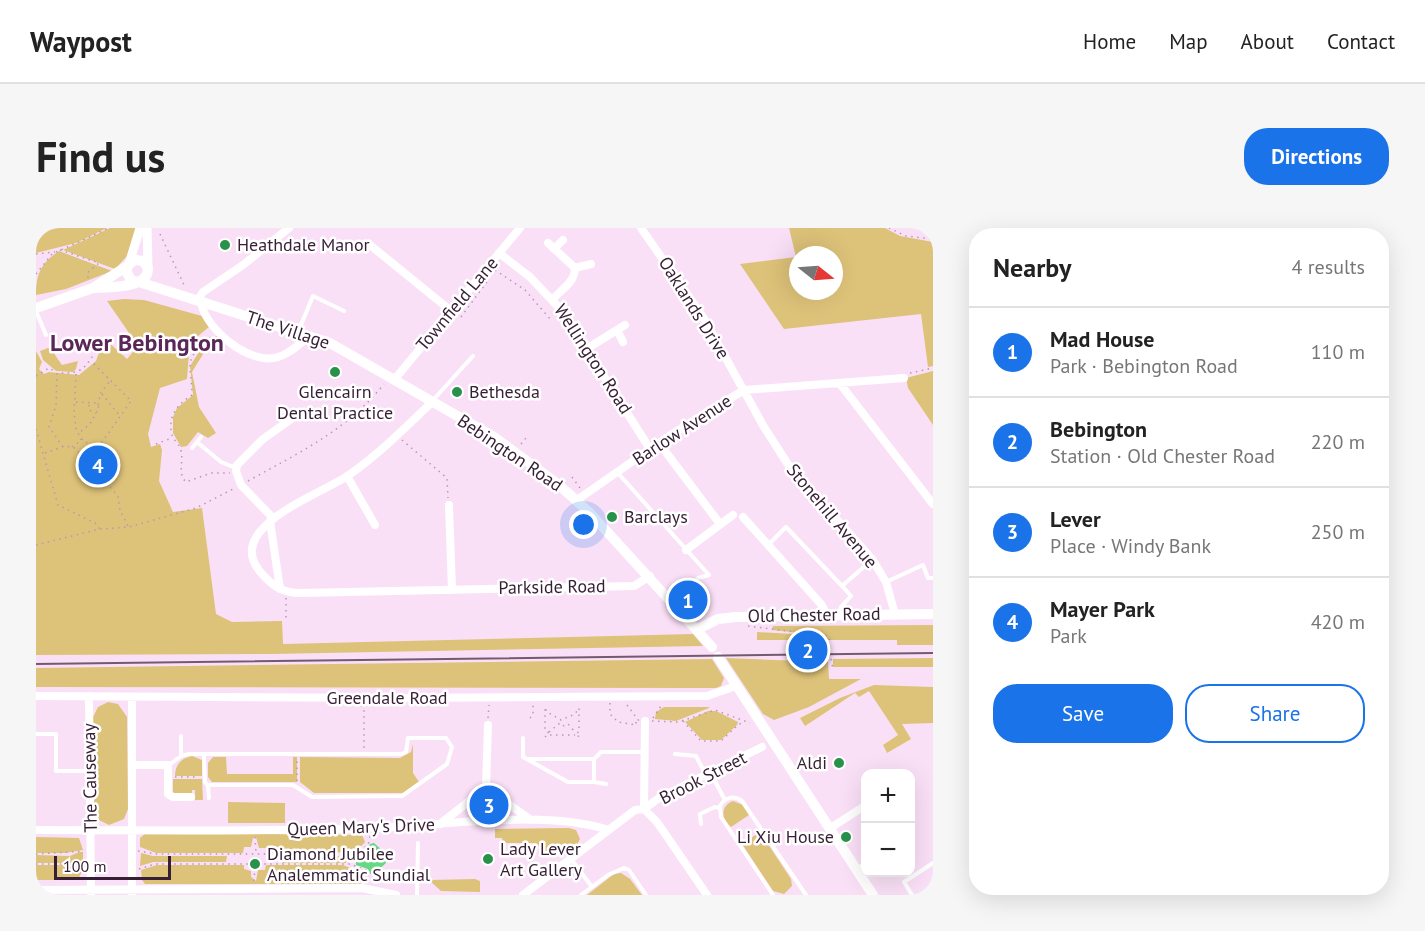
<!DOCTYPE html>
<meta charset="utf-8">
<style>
body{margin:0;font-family:"PT Sans",sans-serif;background:#f6f6f6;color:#222}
.controls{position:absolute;right:18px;bottom:18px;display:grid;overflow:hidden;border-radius:12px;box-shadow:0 6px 24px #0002}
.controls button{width:54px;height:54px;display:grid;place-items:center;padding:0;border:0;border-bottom:2px solid #e0e0e0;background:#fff;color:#222;font:30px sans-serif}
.compass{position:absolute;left:753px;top:18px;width:54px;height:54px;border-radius:50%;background:#fff;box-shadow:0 6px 24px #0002;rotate:107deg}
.scale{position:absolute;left:18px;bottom:15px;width:117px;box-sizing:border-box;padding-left:6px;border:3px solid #361e34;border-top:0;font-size:16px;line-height:21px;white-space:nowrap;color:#361e34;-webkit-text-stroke:4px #fff;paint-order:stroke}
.you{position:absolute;left:548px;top:297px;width:21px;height:21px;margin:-15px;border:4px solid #fff;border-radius:50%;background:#1a73e8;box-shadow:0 0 0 9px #1a73e833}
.badge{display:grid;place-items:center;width:39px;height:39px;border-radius:50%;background:#1a73e8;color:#fff;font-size:20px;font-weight:700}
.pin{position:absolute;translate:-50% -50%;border:3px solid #fff;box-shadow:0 2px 6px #0006}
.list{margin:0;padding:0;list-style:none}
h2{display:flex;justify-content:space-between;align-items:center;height:78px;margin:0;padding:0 24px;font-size:26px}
h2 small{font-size:20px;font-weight:400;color:#767676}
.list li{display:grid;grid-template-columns:39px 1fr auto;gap:18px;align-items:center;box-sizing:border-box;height:90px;padding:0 24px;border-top:2px solid #e0e0e0}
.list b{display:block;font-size:22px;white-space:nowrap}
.list p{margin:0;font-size:20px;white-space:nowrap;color:#767676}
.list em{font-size:20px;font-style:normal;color:#767676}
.actions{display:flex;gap:12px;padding:18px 24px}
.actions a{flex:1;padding:14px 0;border:2px solid #1a73e8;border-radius:24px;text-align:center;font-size:21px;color:#1a73e8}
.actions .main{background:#1a73e8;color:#fff}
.map{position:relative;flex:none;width:897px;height:667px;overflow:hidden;border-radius:24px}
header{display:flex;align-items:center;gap:36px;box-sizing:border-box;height:84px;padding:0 30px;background:#fff;border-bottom:2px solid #e0e0e0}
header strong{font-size:28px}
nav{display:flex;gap:33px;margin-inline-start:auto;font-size:21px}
.intro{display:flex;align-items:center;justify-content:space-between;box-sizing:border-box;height:144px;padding:0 36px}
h1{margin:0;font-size:42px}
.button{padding:15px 27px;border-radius:24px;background:#1a73e8;color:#fff;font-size:21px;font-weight:700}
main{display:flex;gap:36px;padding:0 36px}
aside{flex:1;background:#fff;border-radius:24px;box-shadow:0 6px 24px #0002}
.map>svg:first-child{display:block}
</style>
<header>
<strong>Waypost</strong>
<nav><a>Home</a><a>Map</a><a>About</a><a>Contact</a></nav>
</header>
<div class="intro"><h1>Find us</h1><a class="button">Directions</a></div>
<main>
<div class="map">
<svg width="897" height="667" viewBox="0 0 897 667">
<rect width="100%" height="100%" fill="#fae0f7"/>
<path fill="#ddc279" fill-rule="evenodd" d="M0,0H71L40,15L0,25Z
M74,0H100L92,27L79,41L27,22Z
M753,0H849L864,8L897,14V138L892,139L885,86L748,101L704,36L760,29ZM762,27H798V63H762Z
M23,23L76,43L30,61L0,67C0,46 5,35 23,23Z
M88,71L108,72L166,88L173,99L156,113L161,121H155L153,125L151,151L124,160L112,206L115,219L124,216L126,222L123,253L137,284L166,280L180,386L196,394L246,393L247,416L657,406L667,418L235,426L0,427V123L6,134L3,141L8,146L13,144L43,147L60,133L65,119L63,117L69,111L91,131L102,118L71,73Z
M181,107L184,110L169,123L156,144L163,179L180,205L172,210L162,204L151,218L145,219L137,205V189L141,180L157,167L154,138L165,121Z
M12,120H18L19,127L26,137L42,133L40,141L37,144L20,143L7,132L4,123Z
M897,143V197L872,160L870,150Z
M897,397V417H861V412H721V404L794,408L736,402L737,398Z
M690,430L792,434L793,451H825L773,479L738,492L727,486Z
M897,430V439H797V431Z
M676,431L688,450L685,458L680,460L0,459V440Z
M838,457L897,459V495L866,496L875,511L851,525L847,517L862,507L833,463L823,469L819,465L769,498L764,490L804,470Z
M72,474L82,476L91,489L92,581L88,591L73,597L63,592L58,582L57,489L62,479Z
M628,479H673V480L640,493L619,491L620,484Z
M672,483H680L702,494L701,497L685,512H666L649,494Z
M377,516V545L383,554L368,565H278L264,554V529L364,530L375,524Z
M156,528L166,532V548H139C139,537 145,530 156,528Z
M177,529H190L191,546H257V529H261V554H176L172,549V535Z
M137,551H166L167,572H159V562H156V567L137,565Z
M697,573L707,577L713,587L695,599C685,591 684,578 697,573Z
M192,574L249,575V595H192Z
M533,600L540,602L544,611L541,617L529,627H507V621L499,615H467L466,610H459V601Z
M724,604L755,651L756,658L748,666L737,663L706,616Z
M110,605L326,607L329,614C318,631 251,625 230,625V620H223L220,609L217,610L215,619H208L207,625H120L104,619V610Z
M0,609L43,610L47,622L29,625H0Z
M43,624H47V638L33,635H0V627L34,628Z
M105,625L117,628H191L190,634H117L104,638Z
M246,628H310V635H246Z
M0,637H27L47,641L42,652H0Z
M121,637H208V641L215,643V649L220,653L222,642H229L230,637H307L329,646L324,656H109L106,652L105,642Z
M585,645L594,651L606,667H551L578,646Z
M439,651L444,653V664L405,663L393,652Z"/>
<path fill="#64d882" d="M338,615L348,624L350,635L338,646H334L332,641L320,637V626L332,621L334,616Z"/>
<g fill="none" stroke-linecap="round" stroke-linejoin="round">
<path stroke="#b49bb2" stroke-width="1.5" stroke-dasharray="1.5 4.5" stroke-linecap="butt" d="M853,0L870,8L897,11
M124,6L149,59
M24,22L63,35L51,45L53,53
M0,26L19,24
M459,42L489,62L515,92
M0,46L16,26L73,0
M425,89L453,51
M175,109C145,132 156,138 156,167C142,176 131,188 136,207C137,212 144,216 145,223C148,234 141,245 150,254L175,245H194
M874,145L897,140
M40,146L38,185L40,200L45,212
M0,148L13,140L20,144
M66,166L84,188
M40,174L60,175L63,180L54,196L44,204
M53,177V182L60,185
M62,177L65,164L74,153
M0,201L22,277L59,295L64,301
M366,212L411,250L412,270
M120,216L136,210
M485,216L490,210
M27,219L13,199L20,177L21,145C50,146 48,139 63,119L61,117
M36,219L47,211L53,217H64L95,173L55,133
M9,225L29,218L39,220L82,268L84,282L92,298
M536,249L544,260
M212,253C264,224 310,203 348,156
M0,317L64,301L93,299L160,280L197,261
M250,370V393
M712,398L792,408L794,412
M795,431L797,441
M754,432H795
M574,475V486L582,494L600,497V494
M325,477L328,483V520
M591,477L603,493
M452,490L453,477
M494,490L497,487V476
M617,490L627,475
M616,493L642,494L679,482L714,495
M647,493L665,513H685L703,496L707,495
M513,504L524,495L528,498L532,496L539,504
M514,507H539
M509,509L513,505L509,502V479L511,484L525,492L539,486L543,480V504L540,505L543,509
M139,549H162
M261,553V533
M219,609L220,625
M102,623L120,626H309L332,618L334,608
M0,626L48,623
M0,636H33L47,640
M103,641L119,636H314L330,642L333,653
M218,653L219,637"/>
<path stroke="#fff" stroke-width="4" d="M0,83L10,107
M262,104L277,68L308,83
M398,171L437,128
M161,214L185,234L200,240
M156,220L165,209
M581,244L673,347L662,350L635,371
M733,316L750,299L806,358L836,332
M850,354L887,337L892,350H897
M803,386L805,379L815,368L806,358
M0,506H20V543H52
M145,508V528
M487,510V529L532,554H558V531L565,524H608
M639,526L660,528L670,547
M493,531H558
M133,537L145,528L153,526H365L370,524L372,510H410L416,519L411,536L366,568L276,569L257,557H172L169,554L168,527
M675,546L689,572
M558,554L570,556
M172,557L173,570
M665,596L664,586L679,579L684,580
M874,606H875
M535,631L556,659
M820,641L830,635
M381,667L382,615
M545,667L572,647L588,640L593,642L610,667
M737,667L685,589L684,578C689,569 698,567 706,573L770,667
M876,667L868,654L897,635"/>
<path stroke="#fff" stroke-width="8" d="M605,0L667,89L728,199L753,238L836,331L850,354L859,386
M512,15L539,40C539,54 526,61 517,71
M334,17L414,82
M518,21L527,12
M463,25L494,49L527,84L614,221
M539,40L555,36
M161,73L167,64L207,37L253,0
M165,74C169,101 214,138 242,129C254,126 264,115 273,108
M581,102L587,114
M552,120L589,97
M358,152L484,0
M805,157L897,276
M396,174C369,200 343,226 313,247C284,267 181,301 228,348C238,359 248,365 264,365L598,358L614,348
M623,215L684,296
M311,248L339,297
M541,272L633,208L708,162L868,150
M413,277L416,362
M707,289L785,376L791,387
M237,290L205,257L200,243L201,237L227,211L261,187
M234,293L244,361
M650,322L697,287
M0,468L367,470L671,468L700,458
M53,468L55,665
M96,469V667
M609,493L608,581L621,594L671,667
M96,537H132V566L137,569H155
M450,560L495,592
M404,596L450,560L452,497
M793,601L830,577
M0,602C112,602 225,604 337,600C406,598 508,581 572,602
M0,662L326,660L360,667
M487,667L599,582L608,581L623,570L726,519
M894,667L897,665"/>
<path stroke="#fff" stroke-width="9" d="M111,0L112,39
M93,36L104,0"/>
<path stroke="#fff" stroke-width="10" d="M103,54L294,115L458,209L523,257L554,285L676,419
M57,60C73,59 113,61 112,40L107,33L100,32L93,36L90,43L95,52L102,54
M0,80L57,60L93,37
M662,401L682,391L700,389L897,386
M682,429L837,667"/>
<path stroke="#735a71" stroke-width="2" d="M0,436L897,425"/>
</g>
<g fill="#28924a" stroke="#fff" stroke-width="2">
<circle cx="189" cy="17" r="6"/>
<circle cx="299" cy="144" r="6"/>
<circle cx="421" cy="164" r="6"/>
<circle cx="576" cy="289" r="6"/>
<circle cx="803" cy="535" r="6"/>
<circle cx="810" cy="609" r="6"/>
<circle cx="452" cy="631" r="6"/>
<circle cx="219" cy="636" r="6"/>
</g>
<g text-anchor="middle" stroke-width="5" stroke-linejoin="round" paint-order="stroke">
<g font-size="18" fill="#361e34" stroke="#fff" text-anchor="start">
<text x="201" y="23">Heathdale Manor</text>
<text x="299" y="170" text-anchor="middle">Glencairn<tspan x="299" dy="21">Dental Practice</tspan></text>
<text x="433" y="170">Bethesda</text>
<text x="588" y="295">Barclays</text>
<text x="791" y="541" text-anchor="end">Aldi</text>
<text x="798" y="615" text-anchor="end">Li Xiu House</text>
<text x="464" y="627">Lady Lever<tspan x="464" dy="21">Art Gallery</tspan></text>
<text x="231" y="632">Diamond Jubilee<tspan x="231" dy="21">Analemmatic Sundial</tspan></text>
</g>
<g font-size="18" fill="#361e34" stroke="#fff">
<text transform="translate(421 76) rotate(-50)" y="6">Townfield Lane</text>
<text transform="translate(658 80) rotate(58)" y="6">Oaklands Drive</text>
<text transform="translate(252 102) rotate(18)" y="6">The Village</text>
<text transform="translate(557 131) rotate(57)" y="6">Wellington Road</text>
<text transform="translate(646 202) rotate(-33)" y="6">Barlow Avenue</text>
<text transform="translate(474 225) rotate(34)" y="6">Bebington Road</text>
<text transform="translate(796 288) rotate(50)" y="6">Stonehill Avenue</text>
<text transform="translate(516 359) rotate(-1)" y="6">Parkside Road</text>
<text transform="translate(778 387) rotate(-1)" y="6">Old Chester Road</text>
<text x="351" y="476">Greendale Road</text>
<text transform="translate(54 550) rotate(-91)" y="6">The Causeway</text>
<text transform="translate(667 550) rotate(-27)" y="6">Brook Street</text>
<text transform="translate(325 599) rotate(-2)" y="6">Queen Mary's Drive</text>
</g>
<g font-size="24" font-weight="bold" fill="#5b2658" stroke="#fff">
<text x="101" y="123">Lower Bebington</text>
</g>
</g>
</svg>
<div class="controls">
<button>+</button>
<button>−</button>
</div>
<svg class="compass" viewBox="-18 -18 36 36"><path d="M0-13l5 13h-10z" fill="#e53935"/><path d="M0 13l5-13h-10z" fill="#767676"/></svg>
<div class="scale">100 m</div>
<div class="you"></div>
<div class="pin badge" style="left:652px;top:372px">1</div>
<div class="pin badge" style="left:772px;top:422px">2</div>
<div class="pin badge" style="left:453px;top:577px">3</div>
<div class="pin badge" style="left:62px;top:237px">4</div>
</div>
<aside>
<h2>Nearby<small>4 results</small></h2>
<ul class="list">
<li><span class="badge">1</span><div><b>Mad House</b><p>Park · Bebington Road</p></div><em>110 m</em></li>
<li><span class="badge">2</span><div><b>Bebington</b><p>Station · Old Chester Road</p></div><em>220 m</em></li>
<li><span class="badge">3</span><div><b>Lever</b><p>Place · Windy Bank</p></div><em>250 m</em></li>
<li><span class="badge">4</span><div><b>Mayer Park</b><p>Park</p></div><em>420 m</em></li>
</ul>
<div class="actions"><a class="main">Save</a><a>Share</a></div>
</aside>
</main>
